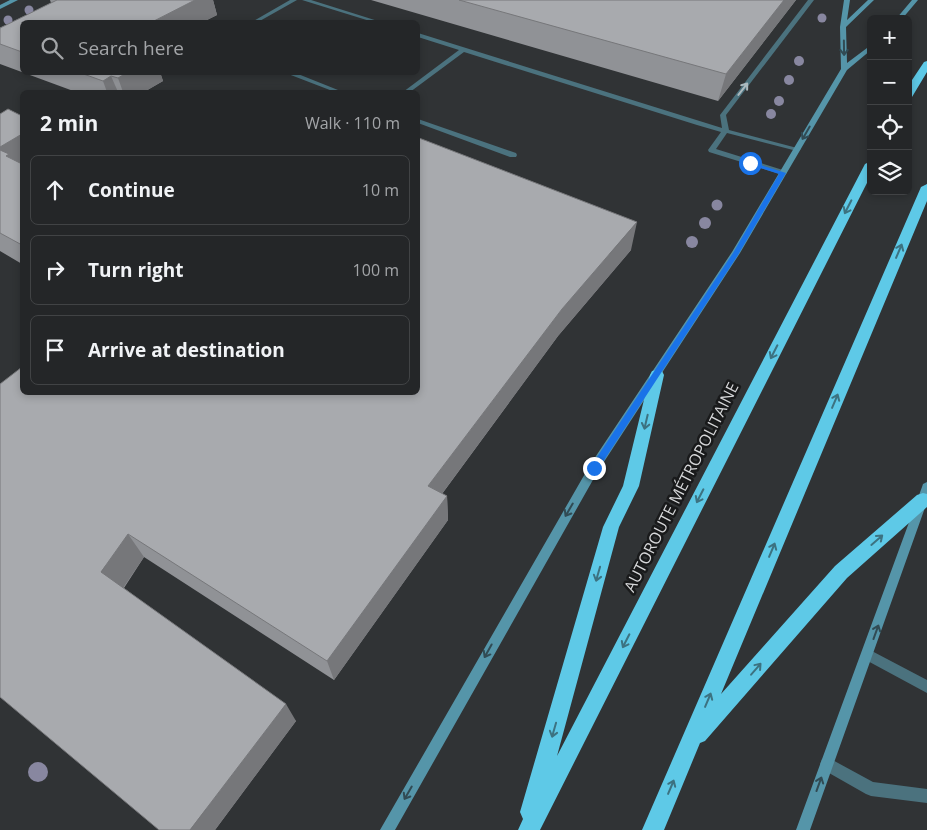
<!DOCTYPE html>
<meta charset="utf-8">
<style>
body{margin:0;font-family:"Open Sans",sans-serif;background:#2c2e30;color:#f1f3f6}
.controls{position:absolute;right:15px;top:15px;display:grid;overflow:hidden;border-radius:8px;box-shadow:0 2px 8px #0003}
.controls button{width:45px;height:45px;display:grid;place-items:center;padding:0;border:0;border-bottom:1px solid #414345;background:#242628;color:#f1f3f6;font:25px sans-serif}
.stop{position:absolute;width:15px;height:15px;margin:-11px;border:4px solid #1a73e8;border-radius:50%;background:#fff}
.stop.end{background:#1a73e8;border-color:#fff;box-shadow:0 1px 5px #0008}
.list{margin:0;padding:0;list-style:none}
h2{display:flex;justify-content:space-between;align-items:center;height:65px;margin:0;padding:0 20px;font-size:21px}
h2 small{font-size:16px;font-weight:400;color:#a3a5a8}
.list li{display:grid;grid-template-columns:32px 1fr auto;gap:15px;align-items:center;box-sizing:border-box;height:70px;margin:0 10px 10px;padding:0 10px;border:1px solid #414345;border-radius:8px}
.list b{display:block;font-size:19px;white-space:nowrap}
.list em{font-size:16px;font-style:normal;color:#a3a5a8}
.icon{flex:none;width:28px;height:28px;fill:none;stroke:currentColor;stroke-width:2;stroke-linecap:round;stroke-linejoin:round}
.map{position:relative;flex:none;width:927px;height:830px;overflow:hidden}
.search{position:absolute;background:#242628;box-shadow:0 2px 8px #0003;left:20px;top:20px;width:400px;height:55px;display:flex;align-items:center;gap:12px;box-sizing:border-box;padding:0 18px;border-radius:8px;color:#a3a5a8;font-size:19px}
.panel{position:absolute;background:#242628;box-shadow:0 2px 8px #0003;left:20px;top:90px;width:400px;height:305px;border-radius:8px}
.map>svg:first-child{display:block}
</style>
<div class="map">
<svg width="927" height="830" viewBox="0 0 927 830">
<rect width="100%" height="100%" fill="#303335"/>
<g fill="none" stroke-linecap="round" stroke-linejoin="round">
<path fill="#4b727e" fill-rule="evenodd" d="M290,0H297L258,22H252Z
M302,0H311L381,22H373Z
M808,0H814L726,115L729,130L801,149L797,151L727,133L716,149L786,171L787,173L783,175L709,152L708,150L721,132L697,125L464,52L410,92H403L459,50L418,37V33L722,128L720,115Z
M283,72H293L343,92H335Z
M418,119L516,153L517,155L516,157H510L418,123Z
M868,649L927,680V693L864,659L862,655L864,651Z
M827,757L873,782L927,789V803L871,796L866,794L822,769L820,764L822,759Z"/>
<path fill="#5595a9" fill-rule="evenodd" d="M10,0H18L0,9V5Z
M844,0H850L847,20L868,0H874L846,27L847,63L871,45V50L847,70L740,253L598,471L395,830H380L590,465L732,252L841,69L840,27Z
M912,0H918L902,19H896Z
M927,482V502L810,830H796L922,487L923,484Z"/>
<path fill="#5ec9e7" fill-rule="evenodd" d="M927,61V72L912,97L908,98V86L924,62Z
M871,161V175L540,830H518L523,819L520,812L603,527L623,486L650,375L652,371L657,370L662,371L664,375L639,486L619,527L557,756L865,164Z
M927,184V201L721,694L835,566L917,495L923,493L927,494V507L847,578L705,741L700,743L664,830H642L921,187Z"/>
</g>
<g fill="#8887a0">
<circle cx="29" cy="10" r="4.5"/>
<circle cx="822" cy="18" r="4.5"/>
<circle cx="8" cy="20" r="4.5"/>
<circle cx="799" cy="61" r="5"/>
<circle cx="789" cy="80" r="5"/>
<circle cx="779" cy="101" r="5"/>
<circle cx="771" cy="114" r="5"/>
<circle cx="717" cy="205" r="5.5"/>
<circle cx="705" cy="223" r="6"/>
<circle cx="692" cy="242" r="6"/>
<circle cx="38" cy="772" r="10"/>
</g>
<path fill="#909296" d="M50,0H213L217,15L203,22H22V72H160L163,81L144,92H76L0,64V28L51,3Z
M371,0H796L718,101Z
M0,114L22,116V264L0,251Z
M631,250L558,336L442,494L447,496L448,520L334,680L144,557L124,588L296,721L215,830L22,367Z"/>
<path fill="#76777a" d="M195,0H213L217,15L203,22H152Z
M784,0H796L718,101L726,74Z
M128,72H160L163,81L144,92H123L118,78Z
M111,76L118,92H107L103,81Z
M22,134V169L0,155V147Z
M637,222L631,250L558,336L430,510L428,486L562,309Z
M447,496L448,520L334,680L327,661Z
M128,534L144,557L119,594L101,572Z
M286,704L296,721L215,830H190Z"/>
<path fill="#a8aaae" stroke="#76777a" d="M57,0H195L152,22H22V52L0,44V28Z
M459,0H784L726,74Z
M78,72H128L118,78L111,76L103,81Z
M8,109L22,116V134L0,147V114Z
M419,138L637,222L562,309L428,486L447,496L327,661L128,534L101,572L286,704L190,830H159L0,697V384L22,367V392H418V140Z
M0,150L9,154L6,156L22,164V245L0,233Z"/>
<defs><path id="oneway-shaft" d="M-6 0H5M1.5-3L5.5 0L1.5 3" fill="none" stroke-width="1.6" stroke-linecap="round" stroke-linejoin="round" transform="scale(1.25)"/></defs>
<g stroke="#314b54">
<use href="#oneway-shaft" transform="translate(844 48) rotate(89)"/>
<use href="#oneway-shaft" transform="translate(806 133) rotate(120)"/>
<use href="#oneway-shaft" transform="translate(569 510) rotate(120)"/>
<use href="#oneway-shaft" transform="translate(876 632) rotate(-70)"/>
<use href="#oneway-shaft" transform="translate(488 651) rotate(119)"/>
<use href="#oneway-shaft" transform="translate(819 784) rotate(-70)"/>
<use href="#oneway-shaft" transform="translate(408 793) rotate(120)"/>
</g>
<use stroke="#acb9be" href="#oneway-shaft" transform="translate(743 89) rotate(-52)"/>
<g stroke="#3c7281">
<use href="#oneway-shaft" transform="translate(848 207) rotate(117)"/>
<use href="#oneway-shaft" transform="translate(899 251) rotate(-67)"/>
<use href="#oneway-shaft" transform="translate(774 352) rotate(117)"/>
<use href="#oneway-shaft" transform="translate(835 401) rotate(-67)"/>
<use href="#oneway-shaft" transform="translate(646 422) rotate(103)"/>
<use href="#oneway-shaft" transform="translate(700 496) rotate(117)"/>
<use href="#oneway-shaft" transform="translate(877 540) rotate(-41)"/>
<use href="#oneway-shaft" transform="translate(772 550) rotate(-67)"/>
<use href="#oneway-shaft" transform="translate(598 574) rotate(106)"/>
<use href="#oneway-shaft" transform="translate(626 641) rotate(117)"/>
<use href="#oneway-shaft" transform="translate(756 669) rotate(-49)"/>
<use href="#oneway-shaft" transform="translate(708 700) rotate(-67)"/>
<use href="#oneway-shaft" transform="translate(554 730) rotate(106)"/>
<use href="#oneway-shaft" transform="translate(671 787) rotate(-67)"/>
</g>
<path fill="#1a73e8" d="M748,161L786,173L738,255L597,471H591V466L733,253L779,174L748,164Z"/>
<g text-anchor="middle" stroke-width="5" stroke-linejoin="round" paint-order="stroke">
<g font-size="16" fill="#d6d7d9" stroke="#191a1b">
<text transform="translate(681 487) rotate(-63)" y="6">AUTOROUTE MÉTROPOLITAINE</text>
</g>
</g>
</svg>
<div class="controls">
<button>+</button>
<button>−</button>
<button><svg class="icon" aria-label="locate" viewBox="0 0 24 24"><circle cx="12" cy="12" r="6"/><path d="M12 2v4M12 18v4M2 12h4M18 12h4"/></svg></button>
<button><svg class="icon" aria-label="layers" viewBox="0 0 24 24"><path d="M12 4l9 5-9 5-9-5zM3 14l9 5 9-5"/></svg></button>
</div>
<div class="stop" style="left:750px;top:163px"></div>
<div class="stop end" style="left:594px;top:468px"></div>
<div class="search"><svg class="icon" aria-label="search" viewBox="0 0 24 24"><circle cx="10" cy="10" r="6"/><path d="M15 15l6 6"/></svg>Search here</div>
<section class="panel">
<h2>2 min<small>Walk · 110 m</small></h2>
<ul class="list">
<li><svg class="icon" aria-label="ahead" viewBox="0 0 24 24"><path d="M12 20V5M6 11l6-6 6 6"/></svg><div><b>Continue</b></div><em>10 m</em></li>
<li><svg class="icon" aria-label="right" viewBox="0 0 24 24"><path d="M7 20v-9h11M14 6l5 5-5 5"/></svg><div><b>Turn right</b></div><em>100 m</em></li>
<li><svg class="icon" aria-label="arrive" viewBox="0 0 24 24"><path d="M6 21V4h12l-3 4 3 4H6"/></svg><div><b>Arrive at destination</b></div></li>
</ul>
</section>
</div>
